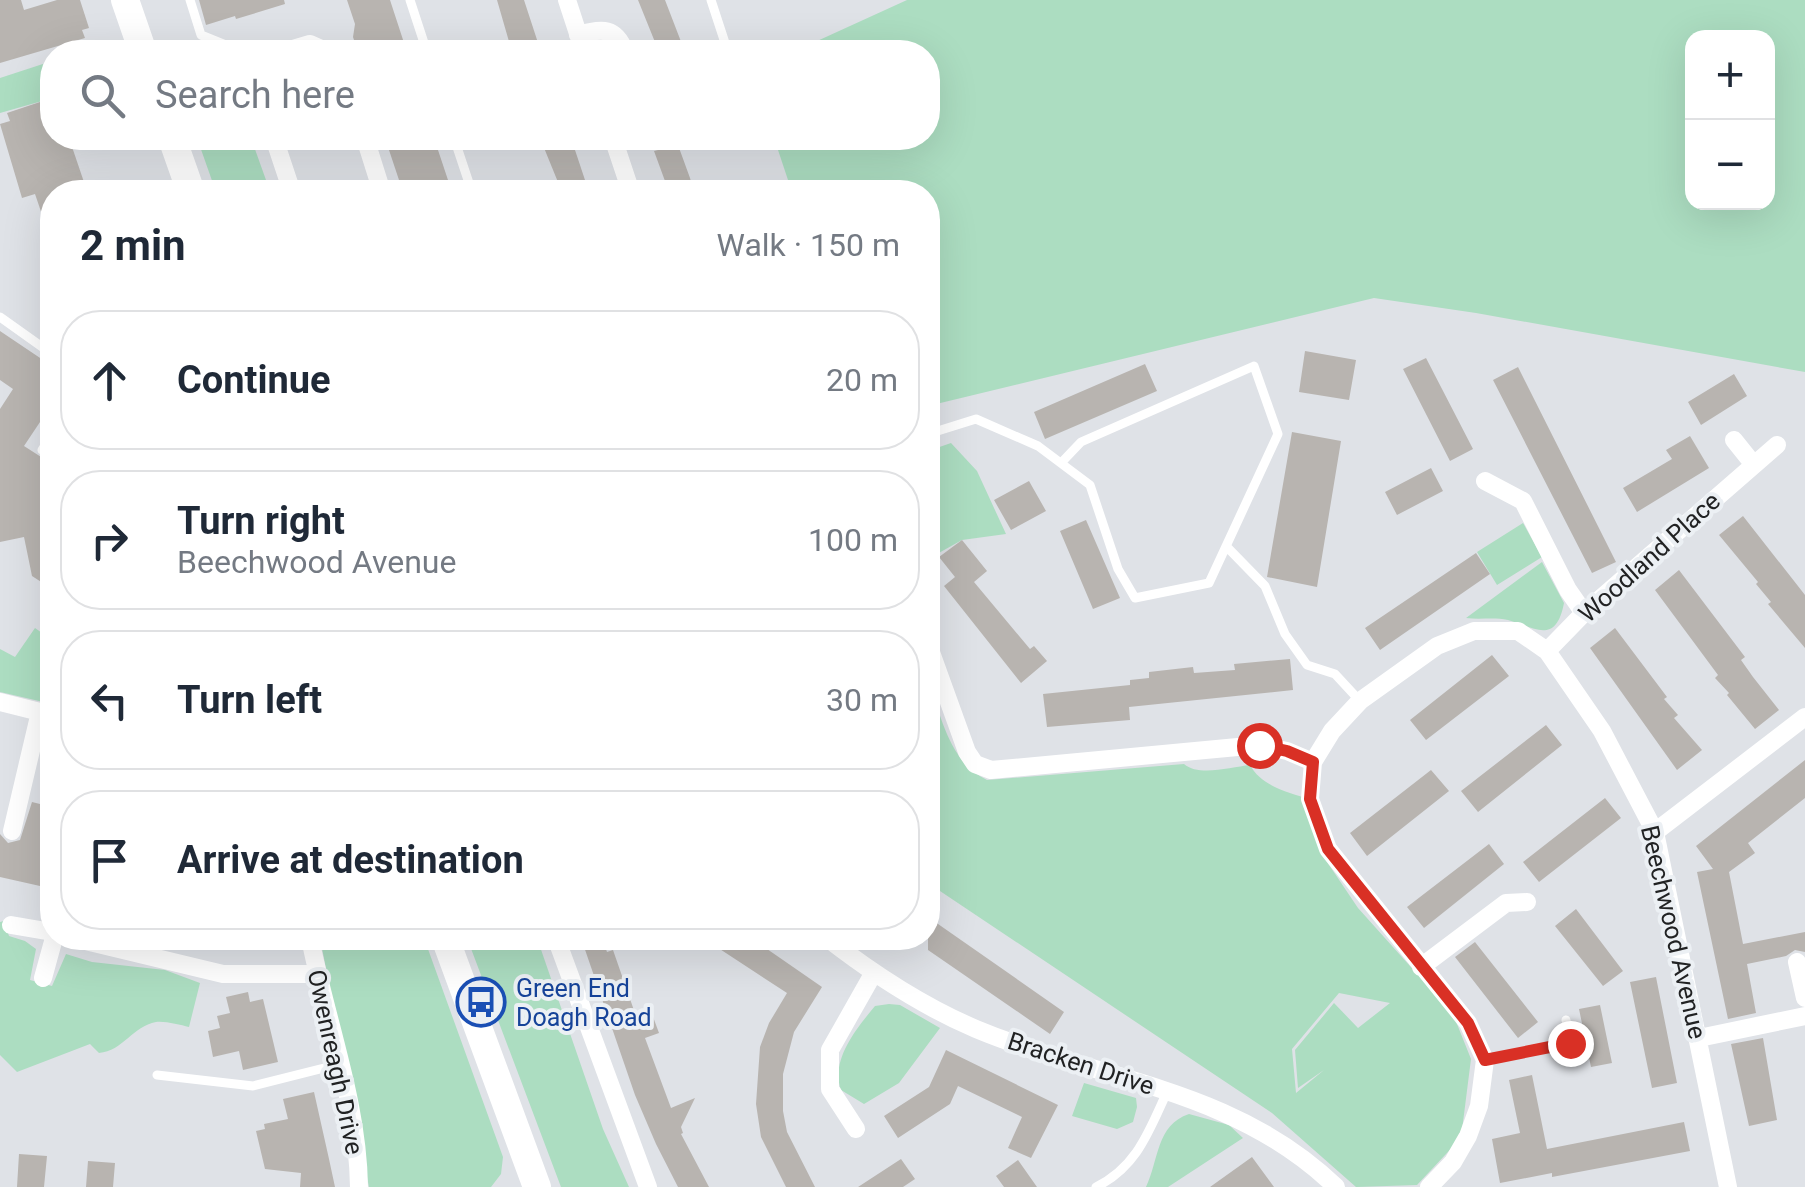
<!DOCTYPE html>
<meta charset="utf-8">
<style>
body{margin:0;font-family:Roboto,sans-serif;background:#f6f6f7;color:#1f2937}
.controls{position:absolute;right:30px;top:30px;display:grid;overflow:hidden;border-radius:20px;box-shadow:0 10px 40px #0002}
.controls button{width:90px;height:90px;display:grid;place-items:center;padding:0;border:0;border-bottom:2px solid #e0e1e3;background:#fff;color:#1f2937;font:50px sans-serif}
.stop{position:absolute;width:30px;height:30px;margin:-22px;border:8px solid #d93025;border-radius:50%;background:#fff}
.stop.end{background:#d93025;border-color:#fff;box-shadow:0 2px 10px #0008}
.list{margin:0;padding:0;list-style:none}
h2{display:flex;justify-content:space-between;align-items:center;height:130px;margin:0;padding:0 40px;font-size:42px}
h2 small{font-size:32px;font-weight:400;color:#747a83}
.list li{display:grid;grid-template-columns:65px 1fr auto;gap:30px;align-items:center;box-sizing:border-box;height:140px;margin:0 20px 20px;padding:0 20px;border:2px solid #e0e1e3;border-radius:40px}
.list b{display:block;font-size:38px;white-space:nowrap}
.list p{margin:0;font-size:32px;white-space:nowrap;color:#747a83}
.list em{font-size:32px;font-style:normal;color:#747a83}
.icon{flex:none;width:55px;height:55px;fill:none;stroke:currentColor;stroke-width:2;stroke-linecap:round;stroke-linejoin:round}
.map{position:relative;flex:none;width:1805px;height:1187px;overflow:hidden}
.search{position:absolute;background:#fff;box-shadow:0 10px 40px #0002;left:40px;top:40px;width:900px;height:110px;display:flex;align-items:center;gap:25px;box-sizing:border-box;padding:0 35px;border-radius:40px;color:#747a83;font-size:38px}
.panel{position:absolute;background:#fff;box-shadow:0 10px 40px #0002;left:40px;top:180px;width:900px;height:770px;border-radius:40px}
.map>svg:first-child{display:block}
</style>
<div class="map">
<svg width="1805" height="1187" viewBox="0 0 1805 1187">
<rect width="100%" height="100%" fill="#dfe2e7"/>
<path fill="#acddc1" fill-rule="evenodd" d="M907,0H1805V372L1476,313L1374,298L928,406V192H792L774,138H928V52H793ZM1692,38H1768V202H1692Z
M52,61V68L46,70L52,86V107L49,99L0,113V78Z
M197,138H251L266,180L263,189L254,192H216Z
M951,443L977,471L1006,534L962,540L928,559V451Z
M1523,523L1542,557L1497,585L1477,552Z
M1542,562L1564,603C1556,645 1535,628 1508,620C1494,617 1480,620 1466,618Z
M35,628L52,640V704L0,692V649L15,657Z
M928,678C941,716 949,762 987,780L1184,764C1199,777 1231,767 1250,765C1261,786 1289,793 1310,799L1321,853L1358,908L1453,1014L1471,1059L1461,1138L1417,1185L1356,1187L1272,1113L928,883ZM1339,993L1390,1003L1358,1028L1334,1003L1295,1050L1298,1088L1324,1070L1296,1093L1292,1049Z
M4,921L9,936L25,941L36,949L30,980L52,986L66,954L92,962L165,970L200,983L189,1027C180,1025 166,1021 156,1022C133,1026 123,1051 99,1053L90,1044L17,1072L0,1055V922Z
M320,938H424L503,1157L501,1174L491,1187H369Z
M467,938H537L603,1129L629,1187H561Z
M889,1004L900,1005L940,1028L899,1083L864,1104L841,1090C830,1060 857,1028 875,1006Z
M1084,1083L1136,1098L1137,1107L1133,1122L1117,1129L1072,1116Z
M1189,1114L1229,1125L1243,1138L1168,1187H1146C1159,1160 1156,1125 1189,1114Z"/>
<path fill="#b8b4b0" d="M0,0H21L24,10L57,0H80L89,28L82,30L85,38L0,63Z
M199,0H284L285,4L236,19L235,16L206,25Z
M347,0H390L407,52H358L353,37L355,24Z
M497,0H524L541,52H512Z
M638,0H665L685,52H659Z
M52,98V138H69L86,188L72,192H52V235H49L35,194L22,198L0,124L10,121L7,113Z
M385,138H434L452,192H403Z
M540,138H571L589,192H562Z
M678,145L690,178L694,192H669L654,151Z
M0,331L52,366V404L24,446L52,464V589L32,576L24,537L0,542V409L13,389L0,380Z
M1305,351L1356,360L1349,400L1299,392Z
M1426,358L1473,449L1450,461L1403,369Z
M1145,364L1157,391L1045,439L1034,412Z
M1518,367L1616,562L1592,573L1493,380Z
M1734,374L1747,396L1701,425L1688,402Z
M1292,432L1341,441L1317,587L1267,577Z
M1690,436L1709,468L1637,512L1623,488L1672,459L1666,450Z
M1431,468L1443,491L1397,515L1385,492Z
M1029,481L1046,511L1011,530L994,500Z
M1743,516L1805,595V648L1768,604L1771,602L1756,584L1758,582L1719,535Z
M1086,520L1120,598L1093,609L1060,531Z
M962,540L987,571L974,582L1030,649L1034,646L1047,661L1021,683L944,586L955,577L939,557Z
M1476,553L1490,574L1380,650L1365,628Z
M1679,570L1745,657L1741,660L1753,677L1779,710L1755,729L1727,695L1729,693L1715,678L1718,675L1655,590Z
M1615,628L1667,697L1664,699L1678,715L1674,718L1702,750L1677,770L1590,648Z
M1492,655L1509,676L1426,740L1410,720Z
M1290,659L1293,690L1129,707L1130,720L1047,727L1043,694L1130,685V680L1149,678V672L1193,667L1194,673L1235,670L1234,664Z
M1546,725L1562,745L1478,812L1461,791Z
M1805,760V798L1748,843L1755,853L1729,872L1743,944L1805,932V952L1795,950L1786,956L1747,964L1756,1013L1728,1019L1697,872L1713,869L1696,846Z
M1431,770L1449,791L1367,856L1350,833Z
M1605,798L1621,818L1539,882L1523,862Z
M32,802L52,807V854L48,853L40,886L0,877V834L8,843L20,840Z
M1489,844L1504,864L1424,928L1407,907Z
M1576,909L1623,971L1603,986L1555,926Z
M928,917L1064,1012L1050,1034L928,950Z
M581,938H602L607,952L613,950L637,1019L652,1014L659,1033L645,1038L671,1108L695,1098L681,1127L683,1133L681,1134L709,1187H678L656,1144L635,1095Z
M703,938H751L822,987L794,1032L783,1074V1111L787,1132L815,1187H786L761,1137L756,1104L760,1047L769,1023L787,993Z
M1475,942L1538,1022L1518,1038L1455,957Z
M1656,977L1677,1083L1652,1088L1630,982Z
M248,992L250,1002L263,999L278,1062L243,1070L239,1051L213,1057L208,1031L220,1028L217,1016L230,1013L226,997Z
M1600,1005L1612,1063L1591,1067L1579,1009Z
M1763,1038L1777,1120L1749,1126L1731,1044Z
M946,1050L1058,1105L1031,1158L1008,1148L1022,1117L958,1086L950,1104L898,1138L884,1116L929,1087Z
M1532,1075L1547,1149L1684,1122L1690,1151L1552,1177V1173L1500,1183L1492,1139L1520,1133L1509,1080Z
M314,1092L329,1159L335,1187H300L301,1173L265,1169L256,1131L265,1129L264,1124L288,1119L283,1099Z
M19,1154L47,1156L44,1187H17Z
M1252,1157L1274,1187H1210Z
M901,1159L915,1179L903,1187H858Z
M1018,1160L1037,1187H1004L996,1176Z
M88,1161L115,1163L113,1187H86Z"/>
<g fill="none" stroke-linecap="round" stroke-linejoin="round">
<path stroke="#fff" stroke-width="9" d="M190,0L201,35L243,52
M410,0L427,52
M711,0L728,52
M454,138L472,192
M663,138H675
M0,317L52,354
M928,434L976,419L1038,446L1090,485L1118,569L1135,598L1209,583L1278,434L1254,366L1081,442L1061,463
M42,450L52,435
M1226,546L1265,586L1285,634L1307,665L1335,674L1360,701
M1566,1020L1574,1062
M1485,1060L1570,1043
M157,1075L253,1086L340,1064
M1096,1187C1137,1167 1149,1131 1167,1092"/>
<path stroke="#fff" stroke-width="18" d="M567,0L584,52
M578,35C602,28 616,27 625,52
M283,52L310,44L328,52
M274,138L292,192
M365,138L382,192
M613,138L631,192
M1734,440L1754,465
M1485,481L1523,501L1568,590L1584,613
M928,644L967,752L975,764L991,770L1259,745L1287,751L1313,762
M1547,651L1584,613L1777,445
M0,702L52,715
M12,831L40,712
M1655,832L1805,717
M11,925L52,932
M73,938L223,974H317
M310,938C326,1020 358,1102 359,1187
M556,938L648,1187
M827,938C872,973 922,1006 976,1029C1101,1081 1234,1088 1336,1187
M1797,962L1805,998
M1421,967L1506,903L1527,902
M43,978L54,938
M1699,1038L1805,1016
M856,1129L830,1089V1050L873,974
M1429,1187L1453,1162L1468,1136L1479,1106L1485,1060L1468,1023L1328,849L1310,799L1313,762L1332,731L1360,701L1437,646L1474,631H1518L1547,651L1602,731L1655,832L1728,1187"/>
<path stroke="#fff" stroke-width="28" d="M125,0L143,52
M172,138L191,192
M445,938L537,1187"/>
</g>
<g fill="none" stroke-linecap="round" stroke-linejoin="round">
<path stroke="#d93025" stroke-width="12" d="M1259,745L1287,751L1313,762L1310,799L1328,849L1468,1023L1485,1060L1570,1043"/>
</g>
<defs>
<g id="bus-ring" transform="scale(2.5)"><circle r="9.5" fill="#ecf0f4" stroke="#1a4fb4" stroke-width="1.5"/><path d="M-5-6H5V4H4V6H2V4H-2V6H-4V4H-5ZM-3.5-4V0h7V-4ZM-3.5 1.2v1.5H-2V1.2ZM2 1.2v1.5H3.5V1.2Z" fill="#1a4fb4"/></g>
</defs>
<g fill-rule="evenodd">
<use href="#bus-ring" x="481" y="1002"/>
</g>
<g text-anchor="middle" stroke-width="8" stroke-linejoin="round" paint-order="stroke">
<g font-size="25" fill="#212223" stroke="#ecf0f4">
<text transform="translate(1649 557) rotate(-42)" y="9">Woodland Place</text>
<text transform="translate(1674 932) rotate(77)" y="9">Beechwood Avenue</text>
<text transform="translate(336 1062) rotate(78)" y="9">Owenreagh Drive</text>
<text transform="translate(1081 1063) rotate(18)" y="9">Bracken Drive</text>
</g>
<g font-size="25" fill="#164399" stroke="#ecf0f4" text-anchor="start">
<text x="516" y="997">Green End<tspan x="516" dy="29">Doagh Road</tspan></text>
</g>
</g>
</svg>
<div class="controls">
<button>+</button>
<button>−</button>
</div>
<div class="stop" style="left:1259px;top:745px"></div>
<div class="stop end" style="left:1570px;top:1043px"></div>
<div class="search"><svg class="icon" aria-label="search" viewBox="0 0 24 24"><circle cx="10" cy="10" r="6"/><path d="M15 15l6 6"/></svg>Search here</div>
<section class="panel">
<h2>2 min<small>Walk · 150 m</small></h2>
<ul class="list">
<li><svg class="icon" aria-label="ahead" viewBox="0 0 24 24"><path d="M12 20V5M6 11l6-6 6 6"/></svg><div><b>Continue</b></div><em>20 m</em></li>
<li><svg class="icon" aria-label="right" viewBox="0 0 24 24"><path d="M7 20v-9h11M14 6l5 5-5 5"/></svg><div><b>Turn right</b><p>Beechwood Avenue</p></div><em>100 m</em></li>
<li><svg class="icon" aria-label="left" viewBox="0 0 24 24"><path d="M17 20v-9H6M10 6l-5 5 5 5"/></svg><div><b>Turn left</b></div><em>30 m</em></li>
<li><svg class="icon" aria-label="arrive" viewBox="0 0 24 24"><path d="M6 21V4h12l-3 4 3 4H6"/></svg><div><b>Arrive at destination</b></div></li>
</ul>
</section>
</div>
